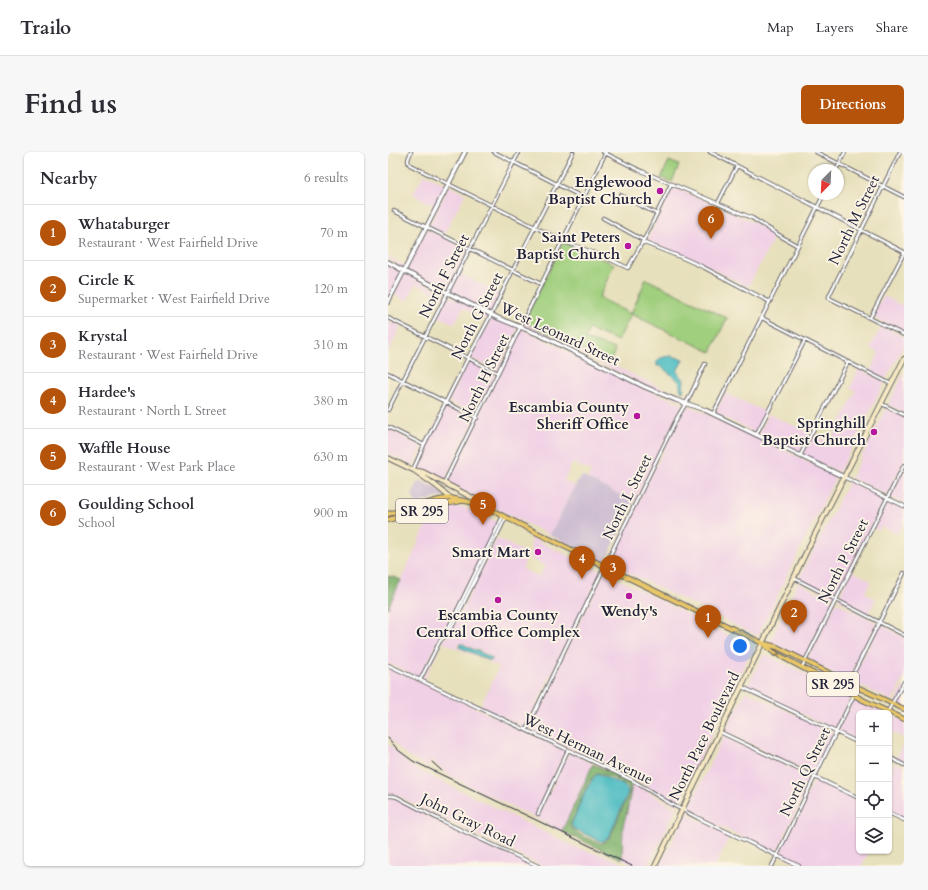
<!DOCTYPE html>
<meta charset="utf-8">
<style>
body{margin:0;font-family:Cardo,serif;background:#f7f7f7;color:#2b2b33}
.controls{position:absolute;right:12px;bottom:12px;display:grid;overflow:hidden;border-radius:6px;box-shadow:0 1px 3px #0004}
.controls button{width:36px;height:36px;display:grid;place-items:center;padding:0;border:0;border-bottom:1px solid #e1e1e2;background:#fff;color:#2b2b33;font:20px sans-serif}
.compass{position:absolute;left:420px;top:12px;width:36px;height:36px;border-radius:50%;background:#fff;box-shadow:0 1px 3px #0004;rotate:204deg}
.you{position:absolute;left:352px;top:494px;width:14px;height:14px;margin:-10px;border:3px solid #fff;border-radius:50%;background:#1a73e8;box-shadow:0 0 0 6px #1a73e833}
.badge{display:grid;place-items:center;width:26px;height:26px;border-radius:50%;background:#b45309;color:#fff;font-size:13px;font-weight:700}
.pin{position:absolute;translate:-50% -33px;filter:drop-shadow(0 1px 2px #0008)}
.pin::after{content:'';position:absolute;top:21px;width:14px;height:12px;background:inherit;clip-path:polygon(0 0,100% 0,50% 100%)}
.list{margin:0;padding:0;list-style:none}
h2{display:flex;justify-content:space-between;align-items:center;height:52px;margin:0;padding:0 16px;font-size:17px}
h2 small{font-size:13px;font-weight:400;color:#7c7c81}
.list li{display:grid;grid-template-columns:26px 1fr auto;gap:12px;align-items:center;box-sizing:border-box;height:56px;padding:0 16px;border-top:1px solid #e1e1e2}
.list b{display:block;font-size:15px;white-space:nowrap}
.list p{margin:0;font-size:13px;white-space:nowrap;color:#7c7c81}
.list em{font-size:13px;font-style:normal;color:#7c7c81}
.icon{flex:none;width:22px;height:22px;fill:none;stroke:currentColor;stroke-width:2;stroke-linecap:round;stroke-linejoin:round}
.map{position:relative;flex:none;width:516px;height:714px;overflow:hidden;border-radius:6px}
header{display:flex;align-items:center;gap:24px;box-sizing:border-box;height:56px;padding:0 20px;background:#fff;border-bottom:1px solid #e1e1e2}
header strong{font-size:19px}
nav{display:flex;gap:22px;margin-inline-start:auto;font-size:14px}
.intro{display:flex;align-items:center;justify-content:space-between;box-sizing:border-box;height:96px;padding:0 24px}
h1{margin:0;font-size:28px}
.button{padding:10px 18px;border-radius:6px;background:#b45309;color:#fff;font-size:14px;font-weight:700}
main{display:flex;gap:24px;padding:0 24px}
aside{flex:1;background:#fff;border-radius:6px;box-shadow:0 1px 3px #0004}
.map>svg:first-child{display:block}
</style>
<header>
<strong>Trailo</strong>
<nav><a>Map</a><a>Layers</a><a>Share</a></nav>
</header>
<div class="intro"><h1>Find us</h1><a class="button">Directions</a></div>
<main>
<aside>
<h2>Nearby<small>6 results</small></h2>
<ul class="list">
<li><span class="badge">1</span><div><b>Whataburger</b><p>Restaurant · West Fairfield Drive</p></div><em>70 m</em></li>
<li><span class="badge">2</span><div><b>Circle K</b><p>Supermarket · West Fairfield Drive</p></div><em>120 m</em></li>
<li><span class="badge">3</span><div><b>Krystal</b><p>Restaurant · West Fairfield Drive</p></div><em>310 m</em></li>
<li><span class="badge">4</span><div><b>Hardee's</b><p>Restaurant · North L Street</p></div><em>380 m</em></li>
<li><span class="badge">5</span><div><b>Waffle House</b><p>Restaurant · West Park Place</p></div><em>630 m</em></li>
<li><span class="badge">6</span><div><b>Goulding School</b><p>School</p></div><em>900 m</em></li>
</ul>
</aside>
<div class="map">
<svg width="516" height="714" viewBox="0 0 516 714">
<rect width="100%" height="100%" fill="#fcf5e5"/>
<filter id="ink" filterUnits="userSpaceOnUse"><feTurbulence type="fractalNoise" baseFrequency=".025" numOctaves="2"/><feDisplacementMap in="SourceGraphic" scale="8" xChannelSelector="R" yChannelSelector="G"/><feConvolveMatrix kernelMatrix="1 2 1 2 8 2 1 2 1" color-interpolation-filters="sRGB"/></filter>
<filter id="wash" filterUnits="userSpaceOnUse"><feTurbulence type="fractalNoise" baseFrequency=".012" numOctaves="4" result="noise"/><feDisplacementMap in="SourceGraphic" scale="16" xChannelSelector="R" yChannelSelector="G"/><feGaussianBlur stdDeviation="0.9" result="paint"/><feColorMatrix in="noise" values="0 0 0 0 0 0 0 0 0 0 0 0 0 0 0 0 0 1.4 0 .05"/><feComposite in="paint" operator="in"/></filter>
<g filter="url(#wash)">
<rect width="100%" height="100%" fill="#e7e0bc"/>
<path fill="#f0d0e5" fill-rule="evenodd" d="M36,22L58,33L47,54L25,42Z
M61,34L77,42L56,82L41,74Z
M285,35L325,52L367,71L387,84L360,135L307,108L259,89Z
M39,77L80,98L59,139L18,118Z
M0,104L17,114L16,117L0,107Z
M0,112L14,120L0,147Z
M17,121L57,142L56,146L28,132L19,149L6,142Z
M71,121L112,142L103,161L62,140Z
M60,143L101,164L99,168L75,156L66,172L50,164Z
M496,144L513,153L515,150H516V181L484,165Z
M104,165L130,176L110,219L82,206Z
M0,168L13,174L0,200Z
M136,170L271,235L300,245L297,249L258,234L152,182L135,174Z
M494,174L516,185V193L498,227L482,219L491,201L482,196Z
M133,177L151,185L257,237L295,252L246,350L200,327L203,319L184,311L176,329L187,334L162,383L93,349L88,345L58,330Z
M81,209L108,222L88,263L60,249Z
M471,217L497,230L451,320L414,303L425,282L442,291L468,239L462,236Z
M516,221V261L500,253Z
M337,241L378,260L368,281L327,261Z
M58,252L87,267L56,329L28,316L37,294Z
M298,253L315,260L449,323L407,407L370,484L220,411Z
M498,256L516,265V309L499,343L463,326Z
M381,262L422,281L411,302L370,282Z
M0,277L34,294L25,314L0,301Z
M516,316V352L501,345Z
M461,329L497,347L447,446L411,427Z
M500,348L516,356V374L514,373L510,382L494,374L491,379L486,376Z
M74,355L86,359L110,370L56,483L50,489L32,526L0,511V456L45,359L53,357Z
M109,386L140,402L135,415V417L151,425L157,414L143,407V386L213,419L137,576L92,555L111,515L54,490L36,528L34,527L53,490L64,479ZM71,491H75L87,497H89L101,503L105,506L104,509L101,511L71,496L69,494Z
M473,401L464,419L483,429L477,441L488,447L480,462L450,447Z
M216,420L252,438L365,496L289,654L245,626L140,577Z
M410,430L446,449L416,507L382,490Z
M448,450L489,471L460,528L419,508Z
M492,472L516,485V526L504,549L463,529Z
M376,502L464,544L447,578L359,535Z
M0,514L178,599L158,639L148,663L150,664L181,600L205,612L174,679L64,625L56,619L43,607L40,615L19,604L5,590L0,582Z
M516,533V555L507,550Z
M358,539L446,581L426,622L337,580Z
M466,545L499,561H471V569L469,573L470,576L468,579V581L471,582V589L450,579Z
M501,562L516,569V586L501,579Z
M336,584L424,626L388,701L299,659Z
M516,589V611L508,607Z
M0,591L17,610L26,616L187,695L195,698L221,705L240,714H154L57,668L10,644L5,642H0Z
M507,610L516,615V666L501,659V622Z
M207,613L243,629L288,657L260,714H249L234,707L235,674L239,660L243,639V630Z
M427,627L471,648V699H481L474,714H415L391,702Z
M2,645L8,647L55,672L145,714H0V646Z
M298,662L342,683L327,714H272Z"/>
<path fill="#cebed2" d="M194,324L246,350L217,410L162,383L190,328L191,329Z
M31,328L49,337L57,344L28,351L24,343Z"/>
<path fill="#a0cf7e" stroke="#61785c" d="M281,9L291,13L284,30L273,26Z
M175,91L226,112L211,146L243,162L258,127L339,166L323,200L243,162L230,189L201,177L197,187L227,197L222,211L136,170Z"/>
<path fill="#80b26d" stroke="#516a54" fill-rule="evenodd" d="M0,424L6,425L13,428L0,456Z
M205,612L243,630V639L239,660L235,674L234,707L174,679ZM210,621C215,622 237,630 240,635C241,637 241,638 241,641L222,685L214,692C205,689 187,682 182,674L200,631L206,624Z"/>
<path fill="#4fbdc3" stroke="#38707f" d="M283,204L295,207L294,210L289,219L296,228L295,240L293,239L291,229L272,214H269C267,205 277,205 283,204Z
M72,492H75L86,498H88L100,504L101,505L104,506V508L102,509L71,495V493Z
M210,622L237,634L239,637L240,640L221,685L214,690L186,677L183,673C189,661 199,629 210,622Z"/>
</g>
<g filter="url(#ink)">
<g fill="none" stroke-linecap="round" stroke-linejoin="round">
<g stroke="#676468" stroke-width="4.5">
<path id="minor" d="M23,0C21,5 18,9 22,13L175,89L219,106L240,116L259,82L283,32
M106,0L196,46
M215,0L251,18L364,66L394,85L410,94
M322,0L516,100
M428,0L516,45
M512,0L441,144V146L516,183
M448,18L457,0
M232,43L269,62
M330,51L349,14
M6,59L153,132
M215,66L255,88
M254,90L295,106L315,115L382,150
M0,166L110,221
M374,166L503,232
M482,166L516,101
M0,221L89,266
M494,252L516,263
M0,258L131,0
M325,262L436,42
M0,275L36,293
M368,283L417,188
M412,304L460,210
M25,318L36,293L80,206L103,163L125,118L185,0
M456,325L516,354
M56,331L218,0
M406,426L516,483
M58,481L115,364
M0,513L244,628L283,652L310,666L411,714
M414,515L516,313
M32,528L52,489L62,479L118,365
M354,535L471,591
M457,538L516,421
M500,559L516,530
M138,578L227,393L289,266L301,246L317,212
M332,580L471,646
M501,605L516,613
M0,644H5L9,645L56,670L150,714
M501,661L516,668
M150,662L180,598
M384,714L464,547L469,535"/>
</g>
<g stroke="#676468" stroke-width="5.5">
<path id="tertiary" d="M0,110L16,119L110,166L152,183L257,235L288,248L317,258L456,325
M0,150L77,0"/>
</g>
<g stroke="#676468" stroke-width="6">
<path id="secondary" d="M0,306L25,318L35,320L87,347L96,354
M27,319L47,333L65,348
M267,714L425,386L516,207"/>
</g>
<g stroke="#676468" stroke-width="6">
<path id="primary" d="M0,362L51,348L62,346L82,350L96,354L115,364L208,410L374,491L389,495L469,535L516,557
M0,368L52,353L73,349
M376,492L385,500L477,549L516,567"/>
</g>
<use href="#minor" stroke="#fff" stroke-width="2.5"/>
<use href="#tertiary" stroke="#fff" stroke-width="3.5"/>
<use href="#secondary" stroke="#f6e9c3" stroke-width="4"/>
<use href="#primary" stroke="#e9c769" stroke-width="4"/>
<path stroke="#22223b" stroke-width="1" d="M0,586L10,598L25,609L244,714
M44,610L54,619"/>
</g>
<defs><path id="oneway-chevron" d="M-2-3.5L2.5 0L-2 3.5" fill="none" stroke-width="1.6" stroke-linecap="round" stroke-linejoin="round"/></defs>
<use stroke="#867452" href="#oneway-chevron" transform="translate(389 502) rotate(30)"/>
</g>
<g fill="#b5179e" stroke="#fcf5e5" stroke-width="1.5">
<circle cx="272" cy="39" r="4"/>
<circle cx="240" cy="94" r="4"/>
<circle cx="249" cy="264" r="4"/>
<circle cx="486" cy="280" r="4"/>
<circle cx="150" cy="400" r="4"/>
<circle cx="241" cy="444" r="4"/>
<circle cx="110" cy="448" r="4"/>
</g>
<g text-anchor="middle" stroke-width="3.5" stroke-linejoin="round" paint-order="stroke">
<g fill="#fcf5e5" stroke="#63616e" stroke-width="1">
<rect x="8" y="347" width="52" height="24" rx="3"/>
<rect x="419" y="520" width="52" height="24" rx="3"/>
</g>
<g font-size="14" font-weight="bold" fill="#22223b">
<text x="34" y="364">SR 295</text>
<text x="445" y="537">SR 295</text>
</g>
<g font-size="15" font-weight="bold" fill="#22223b" stroke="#fcf5e5" text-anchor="end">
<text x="264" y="35">Englewood<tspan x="264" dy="17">Baptist Church</tspan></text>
<text x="232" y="90">Saint Peters<tspan x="232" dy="17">Baptist Church</tspan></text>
<text x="241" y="260">Escambia County<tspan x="241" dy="17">Sheriff Office</tspan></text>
<text x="478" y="276">Springhill<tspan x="478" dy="17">Baptist Church</tspan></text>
<text x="142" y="405">Smart Mart</text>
<text x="241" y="464" text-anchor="middle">Wendy's</text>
<text x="110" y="468" text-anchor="middle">Escambia County<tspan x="110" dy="17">Central Office Complex</tspan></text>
</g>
<g font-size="15" fill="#22223b" stroke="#fcf5e5">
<text transform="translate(466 68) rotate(-64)" y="5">North M Street</text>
<text transform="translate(56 124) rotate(-63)" y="5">North F Street</text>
<text transform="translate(89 164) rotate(-63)" y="5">North G Street</text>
<text transform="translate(172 182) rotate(25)" y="5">West Leonard Street</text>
<text transform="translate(96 226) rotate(-64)" y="5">North H Street</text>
<text transform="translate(239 345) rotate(-64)" y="5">North L Street</text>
<text transform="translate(455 409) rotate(-63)" y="5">North P Street</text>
<text transform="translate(316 584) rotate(-64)" y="5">North Pace Boulevard</text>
<text transform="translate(200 597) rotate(26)" y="5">West Herman Avenue</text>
<text transform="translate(417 620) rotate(-64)" y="5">North Q Street</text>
<text transform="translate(80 668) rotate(26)" y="5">John Gray Road</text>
</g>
</g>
</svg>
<div class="controls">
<button>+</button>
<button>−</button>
<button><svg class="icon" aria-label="locate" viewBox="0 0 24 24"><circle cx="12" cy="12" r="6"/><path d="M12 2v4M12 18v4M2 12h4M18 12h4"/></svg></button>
<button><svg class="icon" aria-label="layers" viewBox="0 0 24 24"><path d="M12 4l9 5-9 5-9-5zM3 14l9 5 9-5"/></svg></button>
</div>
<svg class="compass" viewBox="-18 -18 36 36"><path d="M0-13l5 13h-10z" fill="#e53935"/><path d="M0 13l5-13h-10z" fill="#7c7c81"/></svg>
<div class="you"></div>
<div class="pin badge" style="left:320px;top:486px">1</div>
<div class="pin badge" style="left:406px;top:481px">2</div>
<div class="pin badge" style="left:225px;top:436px">3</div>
<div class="pin badge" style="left:194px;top:427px">4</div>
<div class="pin badge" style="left:95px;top:373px">5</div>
<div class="pin badge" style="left:323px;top:87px">6</div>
</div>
</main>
